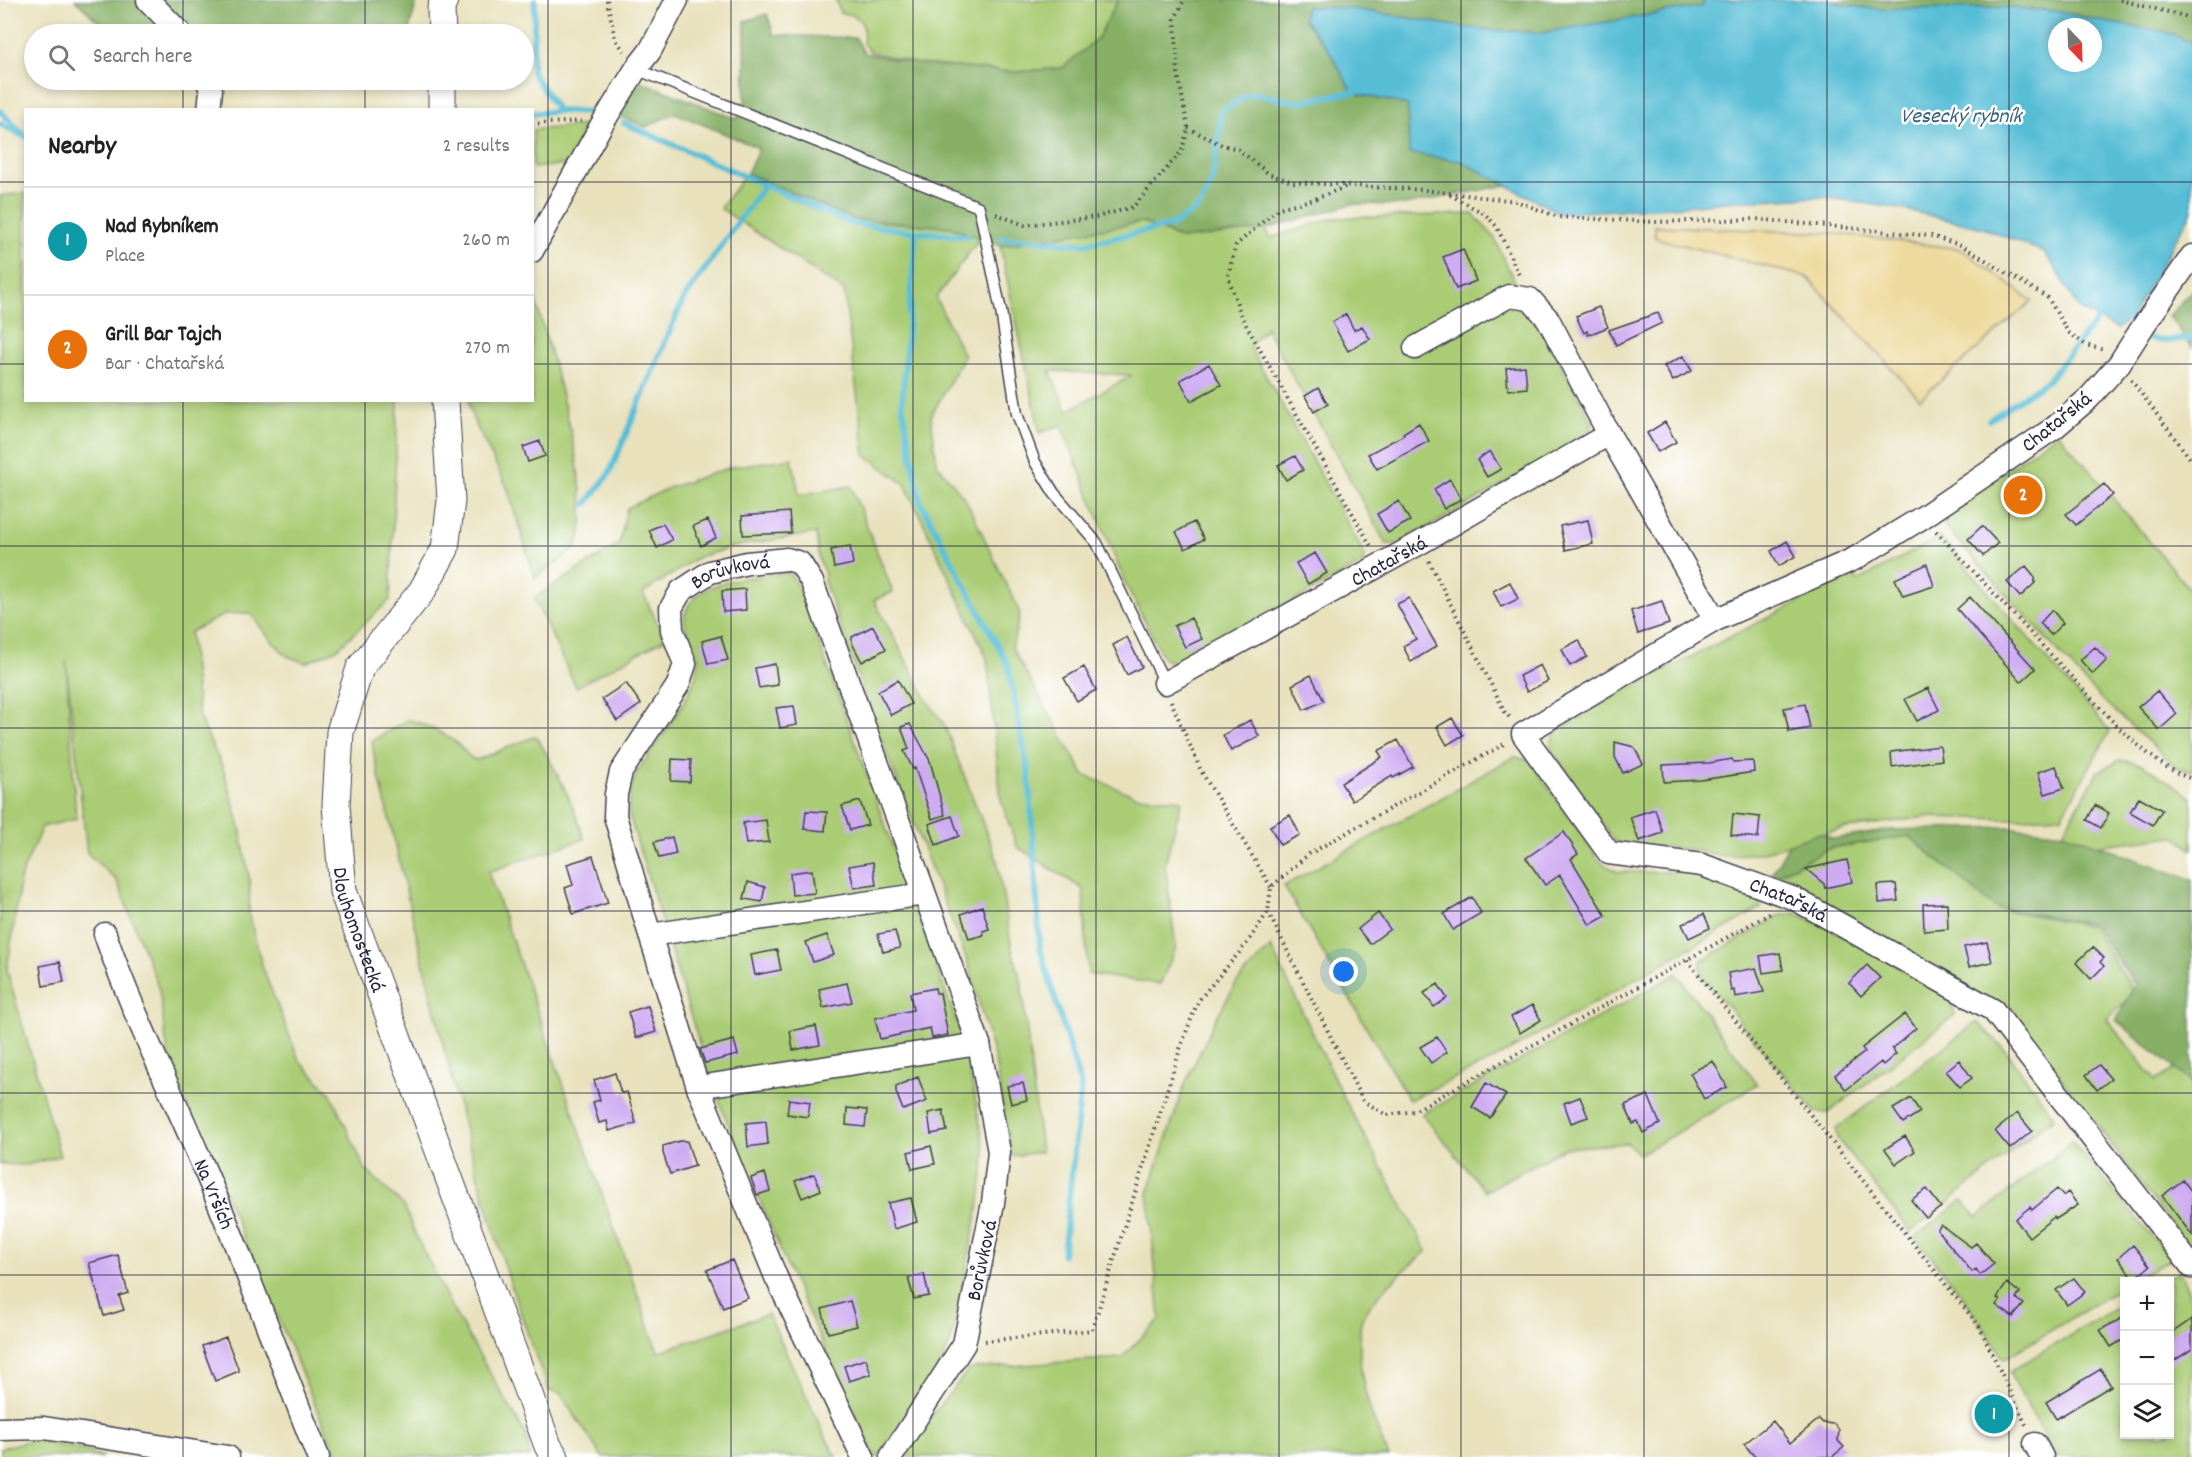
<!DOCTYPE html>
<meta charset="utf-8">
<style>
body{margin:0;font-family:Dekko,sans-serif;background:#f2f2f2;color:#222}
.controls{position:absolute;right:18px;bottom:18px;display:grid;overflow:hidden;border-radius:0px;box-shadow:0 3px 9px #0003}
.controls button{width:54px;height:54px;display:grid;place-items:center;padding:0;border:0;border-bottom:2px solid #e0e0e0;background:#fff;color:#222;font:30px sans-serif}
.compass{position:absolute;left:2048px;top:18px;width:54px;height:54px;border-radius:50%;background:#fff;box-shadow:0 3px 9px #0003;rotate:157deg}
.you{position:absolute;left:1344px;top:972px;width:21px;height:21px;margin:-15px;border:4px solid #fff;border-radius:50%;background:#1a73e8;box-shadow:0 0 0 9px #1a73e833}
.badge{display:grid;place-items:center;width:39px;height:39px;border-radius:50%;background:#d1495b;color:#fff;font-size:20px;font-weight:700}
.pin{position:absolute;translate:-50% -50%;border:3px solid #fff;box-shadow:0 2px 6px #0006}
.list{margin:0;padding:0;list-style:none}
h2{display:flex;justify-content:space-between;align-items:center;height:78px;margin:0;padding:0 24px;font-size:26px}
h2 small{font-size:20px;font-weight:400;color:#767676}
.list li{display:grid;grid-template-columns:39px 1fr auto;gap:18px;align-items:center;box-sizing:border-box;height:108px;padding:0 24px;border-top:2px solid #e0e0e0}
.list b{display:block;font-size:22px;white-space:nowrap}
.list p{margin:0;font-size:20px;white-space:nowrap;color:#767676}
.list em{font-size:20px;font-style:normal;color:#767676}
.icon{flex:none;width:33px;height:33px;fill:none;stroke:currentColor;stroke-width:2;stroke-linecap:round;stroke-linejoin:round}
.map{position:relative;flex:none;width:2192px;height:1457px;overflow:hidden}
.search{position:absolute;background:#fff;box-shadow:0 3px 9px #0003;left:24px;top:24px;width:510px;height:66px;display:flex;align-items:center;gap:15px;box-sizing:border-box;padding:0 21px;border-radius:33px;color:#767676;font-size:22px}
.panel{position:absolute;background:#fff;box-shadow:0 3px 9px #0003;left:24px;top:108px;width:510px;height:294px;border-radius:0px}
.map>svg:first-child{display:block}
</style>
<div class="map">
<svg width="2192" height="1457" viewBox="0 0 2192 1457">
<rect width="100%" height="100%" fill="#fff"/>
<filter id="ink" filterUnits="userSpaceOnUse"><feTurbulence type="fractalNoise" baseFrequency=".0167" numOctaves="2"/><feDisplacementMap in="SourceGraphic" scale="12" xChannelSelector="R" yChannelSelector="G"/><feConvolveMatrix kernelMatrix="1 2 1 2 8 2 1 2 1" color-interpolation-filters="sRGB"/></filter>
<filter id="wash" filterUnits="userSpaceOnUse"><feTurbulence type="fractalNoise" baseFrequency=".008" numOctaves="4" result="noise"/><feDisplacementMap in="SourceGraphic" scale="24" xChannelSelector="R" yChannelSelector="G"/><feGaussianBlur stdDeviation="1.35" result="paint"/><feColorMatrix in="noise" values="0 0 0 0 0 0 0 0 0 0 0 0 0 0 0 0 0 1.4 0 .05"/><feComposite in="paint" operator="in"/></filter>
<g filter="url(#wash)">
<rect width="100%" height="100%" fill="#e8e1bc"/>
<path fill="#aacc75" stroke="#667758" stroke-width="1.5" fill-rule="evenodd" d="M836,0H1118L1098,38L1062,68L1015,72L917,64L871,52L863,44C866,24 861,14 840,13Z
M585,125L568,164L533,168V130Z
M747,173L852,219L950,227L980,238L936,298L964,356L931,416L937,464L966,500L1020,613L1012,648L1084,775L1136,796L1182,800L1165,864L1176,948L1160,984L1088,974L1083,889L1017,847L1001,800L987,658L905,484L865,455L844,291L720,208Z
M25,193L26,400L398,401L390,600L337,649L306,663L287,656L270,639L250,613L226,614L190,632L199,717L223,768L239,823L250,881L249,915L263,969L299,1060L331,1094L365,1169L404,1206L417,1238L453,1310L526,1435L530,1457H346L334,1449L169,1063L159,989L117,881L87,853L66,660L76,819L42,827L21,876L7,971L60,1156L27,1165L0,1164V196Z
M1473,214L1494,237L1510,272L1593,422L1589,435L1399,544H1386L1266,328L1252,343L1251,349L1365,555L1363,563L1191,657L1173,663L1164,659L1126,585L1061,425L1040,433L1000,246L1142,222L1181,239L1266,229L1271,238L1333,218ZM1050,371L1131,375V376L1067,411Z
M534,295C546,339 602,513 575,547C568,556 545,570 535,578L507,487L473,419L468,401L532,400V296Z
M2058,433L2192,592V771L2176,767L2096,694L1944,525L1940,518Z
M792,458L799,495L851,486L893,592L874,600L929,703L944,724L997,860L1012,950L1021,980L1041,1152L1011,1156L995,1060L968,963L877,729L824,581L825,574L819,559L816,533L737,546L698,557L643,593L665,639L576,687L534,598L619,544L627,508L669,488L731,467Z
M1940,537L2110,731L2062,816L2007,819L1926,817L1840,829L1761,853L1723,856L1674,847H1628L1613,840L1550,747L1554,735L1606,700L1852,575L1858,581Z
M785,573L791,575L799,588L966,1048L985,1153L980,1201L951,1341L941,1365L878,1457H875L789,1271L711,1082L629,815C629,803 630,790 634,779C637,770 644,763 649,755C666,728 691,699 698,667C702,648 672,625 691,602C709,579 758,576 785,573Z
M407,720C420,721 449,736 459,745C465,751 469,759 477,760L536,736C555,768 574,803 584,839L488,872L658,1352L768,1314L827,1440L837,1457H602L560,1393L549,1391C469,1186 426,969 374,755L372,741Z
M1514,757L1529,760L1600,862L1618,872H1697L1758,897L1761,908L1491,1061L1409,1100L1284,886Z
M2120,760L2142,764L2192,798V850L2174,836L2096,846H2055L2098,772Z
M1909,836L1996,908L2091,926L2135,993L2107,1019L2156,1081L2192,1058V1252L2096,1124L2014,1018L1952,978L1769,879L1830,848Z
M1795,913L1859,942L1951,999L1955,1015L1828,1113L1815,1112L1701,975V961L1779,916Z
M1271,947L1345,1100L1427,1251C1410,1266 1367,1300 1361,1322C1360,1327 1360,1335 1360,1341C1358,1382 1372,1419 1389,1457H901L914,1438L969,1369L1121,1358L1160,1319L1148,1193L1185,1084L1215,1020L1237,982Z
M1677,974L1757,1084L1691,1125L1639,1154L1627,1143L1565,1148L1485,1191L1422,1114Z
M1977,1022L2007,1052L2054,1117L1911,1232L1837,1138L1836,1129Z
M2072,1142L2171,1259L2132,1281L2124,1282V1286L2004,1359L1962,1295L1915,1237L1962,1200L1977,1217Z
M2180,1270L2192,1302V1454L2186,1457H2047L2042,1449L2049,1445L2009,1372L2124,1303V1434H2170V1282L2161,1281Z
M32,1440L82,1450L103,1457H0V1448Z"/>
<path fill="#87b066" stroke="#546950" stroke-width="1.5" d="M75,0H417L408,34H126L106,29Z
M1118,0H1704L1703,6L1540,33L1468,28L1349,8L1306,7L1303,19L1328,49L1353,93L1408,105L1409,153L1461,161L1507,185L1404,205L1352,204L1266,229L1181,239L1142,222L1000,246L950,227L852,219L747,173L759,148L675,113L646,127L614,114L642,82L737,119L745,102V21L767,14L774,35L856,38L864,53L917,64L1015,72L1062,68L1098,38Z
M1834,0H2192V42L2162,31L2105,22L2062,12L2005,7L1880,9L1842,5Z
M276,80H397L396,83L301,87Z
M2192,290V347L2169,316Z
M2010,827L2065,833L2192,880V1083L2116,1020L2135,985L2093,924L1996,908L1909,836L1830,848L1769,879L1789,844L1820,833L1834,839L1892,830Z"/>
<path fill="#eeda9e" stroke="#887e6c" stroke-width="1.5" d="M1655,226L1831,233L1961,249L2032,301L1920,399L1807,277L1655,238Z"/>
<path fill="#57bdd5" stroke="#3c7088" stroke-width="1.5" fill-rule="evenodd" d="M1704,0H1834L1842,5L1880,9L2005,7L2062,12L2105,22L2162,31L2192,42V211L2131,318L2117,329L2078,308L2062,279L2044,252L1983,228L1901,209L1823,197L1736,201L1675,207L1559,213L1461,161L1409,153L1408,105L1353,93L1328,49L1303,18L1306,7L1349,8L1468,28L1540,33L1703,6ZM2057,27H2093V63H2057Z"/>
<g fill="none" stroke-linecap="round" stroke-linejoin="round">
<path stroke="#57bdd5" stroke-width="6" d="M535,0L532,72L558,111
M0,111L26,137
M532,114L558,111L600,112
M624,123L850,223L916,232L968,236
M0,124L21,135
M916,232L902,403L920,501L1008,665L1029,775L1040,948L1081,1086L1063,1255
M1002,238L1086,244L1173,225L1199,207L1212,183L1222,111L1251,93L1297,102L1359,91
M2122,315C2151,344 2153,343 2192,338
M1989,420L2048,380L2101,315
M586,504L609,474L683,300L765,184"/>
</g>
<g id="blocks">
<path fill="#cfacf2" d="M1463,249L1476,281L1456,289L1443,257Z
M1599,307L1608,327L1588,335L1587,331L1584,333L1576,316Z
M1658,313L1662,323L1616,345L1609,330Z
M1346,314L1354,330L1362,326L1370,339L1348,351L1332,322Z
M1683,356L1692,371L1673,381L1664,366Z
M1209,364L1221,385L1191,401L1180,380Z
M1525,366L1527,388L1508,390L1506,368Z
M1318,388L1328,404L1314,412L1305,396Z
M1665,422L1676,442L1658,452L1647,433Z
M1419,423L1429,441L1377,469L1368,454L1404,435L1403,433Z
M540,441L545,456L528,462L523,447Z
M1490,451L1501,469L1487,477L1477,460Z
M1295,456L1303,470L1286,480L1278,465Z
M1450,479L1461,499L1444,509L1434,489Z
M2104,484L2113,495L2076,525L2066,514Z
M1399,501L1410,521L1388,533L1377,514Z
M789,512L791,533L743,535L742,516Z
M708,520L716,538L701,546L693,526Z
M1588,520L1593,544L1565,550L1560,526Z
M1194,522L1204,539L1185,549L1176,532Z
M663,524L672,540L657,548L649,530Z
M1982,526L1998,543L1983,556L1968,539Z
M1787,541L1796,556L1779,566L1771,551Z
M850,546L853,564L834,568L831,550Z
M1315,553L1327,573L1308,584L1296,563Z
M1927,564L1934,586L1903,596L1895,579Z
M2026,566L2035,577V583L2020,597L2007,582Z
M1510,582L1518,599L1501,607L1493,591Z
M745,589L746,610L723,612L722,591Z
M1970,597L2035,669L2021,682L1957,609Z
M1409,598L1437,646L1411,662L1403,646L1416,639L1397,604Z
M1662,601L1669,624L1638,634L1631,611Z
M2052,610L2063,623L2051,635L2040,623Z
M1191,618L1202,639L1185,647L1174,626Z
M873,626L886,649L862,662L852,643V637Z
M721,636L728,660L708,664L702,641Z
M1127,637L1142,667L1127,675L1113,645Z
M1579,640L1587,657L1570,666L1562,649Z
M2095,647L2107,660L2093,674L2080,660Z
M775,664L778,685L759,688L755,668Z
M1540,665L1548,681L1527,692L1519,676Z
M1084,667L1096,690L1077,701L1064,678Z
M1311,675L1324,701L1304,710L1292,685Z
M898,680L911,704L891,715L878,691Z
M626,683L641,704L617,721L602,699Z
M1928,688L1939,710L1917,721L1905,699Z
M2157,691L2177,714L2159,730L2138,707Z
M1805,704L1810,728L1789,732L1784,708Z
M794,706L797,725L780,728L776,708Z
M1452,718L1463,735L1447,745L1437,727Z
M1250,720L1259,736L1231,751L1223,735Z
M910,724L930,761L945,815L932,819L915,768L913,769L904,751L909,749L901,727Z
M1398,740L1413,767L1393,778L1392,776L1352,801L1341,783L1382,757L1378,751Z
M1615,742L1634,747L1643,764L1623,773L1615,757Z
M1940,746L1942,760L1892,767L1891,752Z
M672,759L691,760L690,782L671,781Z
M1732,759L1733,762L1753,761L1754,772L1701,780L1664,782L1663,765L1709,763Z
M2056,766L2064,788L2045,794L2038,772Z
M2139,797L2162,810L2153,825L2130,812Z
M860,801L868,825L850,830L842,806Z
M2095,805L2109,813L2101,828L2087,820Z
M1655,809L1663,833L1639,841L1630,817Z
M806,811L827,812L825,831L804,829Z
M1733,814L1760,817L1758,838L1731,835Z
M1290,815L1300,835L1280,845L1270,826Z
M952,816L959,836L936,845L929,824Z
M766,820L769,842L746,844L743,823Z
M1564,832L1578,854L1571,859L1606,916L1590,925L1560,875L1545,885L1526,858Z
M672,837L676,854L659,858L654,842Z
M593,856L608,903L573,914L565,888L573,885L567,864Z
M1847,860L1852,882L1825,888L1824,884L1806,869Z
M873,862L876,885L854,888L849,866Z
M812,870L815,893L792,895L790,873Z
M748,882L765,887L762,902L744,899Z
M1896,884L1898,901L1879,903L1878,885Z
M1472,897L1481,913L1453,930L1444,914Z
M1947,903L1948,929L1924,931L1923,904Z
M982,906L989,929L983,931L984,935L969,939L961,914Z
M1378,913L1390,929L1370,944L1358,929Z
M1704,914L1710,928L1689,938L1682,924Z
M895,931L900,948L883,952L878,934Z
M827,935L834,955L813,962L806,942Z
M1987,942L1992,962L1969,967L1964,947Z
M2093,947L2104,958L2100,962L2104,966L2091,979L2076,963Z
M777,950L781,970L755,975L751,955Z
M1780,953L1783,970L1763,973L1760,956Z
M60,962L64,982L43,986L40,966Z
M1867,965L1880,978L1861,996L1849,983Z
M1756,968L1764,992L1735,997L1734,990L1731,991L1728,973Z
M847,983L852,1002L823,1008L819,989Z
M1438,984L1447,998L1434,1007L1424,993Z
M935,988L936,993H940L948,1035L932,1038L930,1028L880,1039L875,1018L913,1010L910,993Z
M1532,1005L1541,1020L1520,1033L1511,1017Z
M648,1006L656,1032L636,1038L628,1012Z
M1905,1014L1916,1028L1892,1049L1896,1054L1883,1065L1881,1062L1846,1090L1835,1075L1865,1052L1862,1048Z
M816,1026L820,1045L793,1050L790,1031Z
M1437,1037L1447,1052L1431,1063L1420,1047Z
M734,1040L738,1055L705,1063L700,1049Z
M1959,1060L1972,1078L1960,1087L1946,1071Z
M1713,1061L1727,1087L1704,1099L1690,1073Z
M2099,1065L2111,1079L2097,1090L2086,1075Z
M615,1073L621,1093L627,1092L636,1123L609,1131L607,1121L599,1123L593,1102L600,1100L594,1080Z
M918,1077L927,1101L903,1110L896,1092V1086Z
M1023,1083L1027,1100L1011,1104L1007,1086Z
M1486,1083L1506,1095L1490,1118L1472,1107Z
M1648,1095L1660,1124L1643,1133L1638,1122L1633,1124L1625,1105Z
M1580,1097L1588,1117L1571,1123L1564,1103Z
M1911,1098L1920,1112L1903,1123L1893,1109Z
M789,1099L810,1102L808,1117L787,1114Z
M847,1108L867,1110L865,1127L846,1125Z
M943,1110L947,1131L931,1134L928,1113Z
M2017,1113L2032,1131L2010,1149L1995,1131Z
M766,1121L768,1144L748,1147L746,1123Z
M1905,1136L1915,1151L1896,1164L1885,1149Z
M680,1141H687L695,1166L670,1174L663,1153V1146Z
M931,1146L935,1164L912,1169L908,1152Z
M765,1173L770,1191L757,1195L751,1178Z
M814,1174L821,1190L802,1198L795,1181Z
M2183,1180L2192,1192V1235L2162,1196Z
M1927,1189L1941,1207L1926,1218L1911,1200Z
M2057,1189L2063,1196L2068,1192L2078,1205L2056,1219L2054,1217L2029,1237L2015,1219L2030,1207L2032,1210Z
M911,1198L917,1222L894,1229L888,1203Z
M1941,1225L1971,1247L1976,1243L1994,1264L1980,1275L1976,1269L1972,1272L1937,1230Z
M2133,1245L2150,1266L2134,1279L2118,1258Z
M118,1255L128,1293L119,1296L124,1310L104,1316L89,1263Z
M732,1260L748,1298L723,1308L707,1270Z
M924,1274L929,1296L914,1299L908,1278Z
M2074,1278L2085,1292L2067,1305L2056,1290Z
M2007,1283L2020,1293L2016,1298L2024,1304L2013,1317L1996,1305L2000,1300L1997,1298Z
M850,1301L857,1326L828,1333L822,1309Z
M2124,1317V1339L2111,1347L2100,1330Z
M2192,1319V1349L2169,1364V1335Z
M226,1337L239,1371L215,1381L202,1346Z
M866,1359L871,1374L849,1381L844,1366Z
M2101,1369L2111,1386L2056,1419L2046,1402Z
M1819,1419L1823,1423L1834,1424L1839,1430L1838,1441L1844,1447L1832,1457H1755L1744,1444L1773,1421L1790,1443Z"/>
</g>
</g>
<g filter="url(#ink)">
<use href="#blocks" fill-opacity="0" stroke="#403f4e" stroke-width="1.5"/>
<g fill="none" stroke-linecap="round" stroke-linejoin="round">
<g stroke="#403f4e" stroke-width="13">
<path id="service" d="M636,69L979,207L1001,311L1017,414L1035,462L1054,493L1097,543L1165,683"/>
</g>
<g stroke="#403f4e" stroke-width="25">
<g id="minor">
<path d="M148,0L181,34"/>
<path d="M207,80L211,90L209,110"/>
<path d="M532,251L602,124L636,69L650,51L677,0"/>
<path id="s1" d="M2192,256L2144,325L2119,364L2089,398L2054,428L1923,517L1854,559L1715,620L1523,734L1609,853L1702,865L1795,899L1993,1010L2192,1267"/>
<path d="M1415,348L1509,296L1530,299L1548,319L1609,434L1715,620"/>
<path id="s2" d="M1165,683L1420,543L1609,434"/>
<path id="s3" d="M105,934C131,1009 166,1080 197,1152C241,1252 278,1356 318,1457"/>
<path d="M650,935L924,894"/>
<path d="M698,1087L979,1044"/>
<path d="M0,1429L44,1428L228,1457"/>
<path d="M2035,1444L2042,1457"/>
<path id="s4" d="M863,1457L776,1277L698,1087L650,935L615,816L616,794L621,772L678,685L685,664L672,630L671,608L681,591L710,572L747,563L787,559L800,563L812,582L979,1044L999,1152L993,1203L964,1344L891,1457"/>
</g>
</g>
<g stroke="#403f4e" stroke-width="29">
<g id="tertiary">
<path d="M442,34L441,9L444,0"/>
<path d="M442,80V110"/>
<path id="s5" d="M445,400L451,501L445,549L422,591L360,668L340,732L336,805L343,891L548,1446L555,1457"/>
</g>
</g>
<path stroke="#403f4e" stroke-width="4" stroke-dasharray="1.5 4.5" stroke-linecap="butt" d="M607,0L615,38L624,51
M2120,0L2192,18
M532,124L583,121
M1188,128L1222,145L1238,149L1269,174L1292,182L1424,190L1516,201L1558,217L1657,222L1756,219L1931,236L1961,245L2048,298L2068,332L2086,345L2104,350
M1345,187L1315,199L1279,208L1236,245L1228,276L1241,316L1372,548
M1450,195L1485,214L1497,227L1520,277
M996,214L1025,225L1097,217L1133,207L1182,151L1188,128L1178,74L1175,19L1184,0
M2131,380L2192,461
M1936,531L2117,726C2140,747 2162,769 2192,779
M1429,561L1505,712L1511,719
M1171,701L1201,771L1271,887
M1268,912L1363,1101L1387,1115L1414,1111L1771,913
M1687,960L1979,1326L2027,1427
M985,1341L1092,1330L1181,1046L1198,1001L1248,942L1268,912L1271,887L1309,854L1506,743"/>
<use href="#service" stroke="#fff" stroke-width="10"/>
<use href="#minor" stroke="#fff" stroke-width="22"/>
<use href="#tertiary" stroke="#fff" stroke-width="27"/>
</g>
</g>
<path fill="none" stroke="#22223b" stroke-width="1.5" stroke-opacity="0.55" d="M183,0V34M365,0V34M548,0V1457M731,0V1457M913,0V1457M1096,0V1457M1279,0V1457M1461,0V1457M1644,0V1457M1827,0V1457M2009,0V1457M183,80V110M365,80V110M0,182H26M532,182H2192M0,364H26M532,364H2192M183,400V1457M365,400V1457M0,546H2192M0,728H2192M0,911H2192M0,1093H2192M0,1275H2192"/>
<g text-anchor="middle" stroke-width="5" stroke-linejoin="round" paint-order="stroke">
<g font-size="21" fill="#22223b" stroke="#fff">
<text transform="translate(2056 421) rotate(-39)" y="7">Chatařská</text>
<text dy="7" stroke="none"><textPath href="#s2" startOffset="255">Chatařská</textPath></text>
<text dy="7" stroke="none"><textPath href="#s4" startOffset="992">Borůvková</textPath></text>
<text dy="7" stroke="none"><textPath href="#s1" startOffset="1170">Chatařská</textPath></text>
<text dy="7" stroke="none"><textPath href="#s5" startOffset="564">Dlouhomostecká</textPath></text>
<text dy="7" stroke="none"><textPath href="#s3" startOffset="282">Na Vrších</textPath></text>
<text transform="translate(981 1260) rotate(-78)" y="7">Borůvková</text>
</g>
<g font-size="22" font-style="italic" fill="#376079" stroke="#fff">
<text x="1961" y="122">Vesecký rybník</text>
</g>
</g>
</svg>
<div class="controls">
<button>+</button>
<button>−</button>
<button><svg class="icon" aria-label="layers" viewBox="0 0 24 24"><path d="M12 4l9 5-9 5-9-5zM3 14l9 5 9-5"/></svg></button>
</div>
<svg class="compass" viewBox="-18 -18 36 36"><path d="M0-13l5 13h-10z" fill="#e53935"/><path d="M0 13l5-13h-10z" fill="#767676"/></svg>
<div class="you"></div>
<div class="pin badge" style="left:1994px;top:1414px;background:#0f9aa8">1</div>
<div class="pin badge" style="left:2023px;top:495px;background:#e8710a">2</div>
<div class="search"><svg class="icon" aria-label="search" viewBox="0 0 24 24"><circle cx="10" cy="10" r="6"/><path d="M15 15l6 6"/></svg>Search here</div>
<section class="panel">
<h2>Nearby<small>2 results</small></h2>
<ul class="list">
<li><span class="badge" style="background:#0f9aa8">1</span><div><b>Nad Rybníkem</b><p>Place</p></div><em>260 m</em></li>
<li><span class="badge" style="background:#e8710a">2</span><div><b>Grill Bar Tajch</b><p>Bar · Chatařská</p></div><em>270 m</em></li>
</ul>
</section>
</div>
